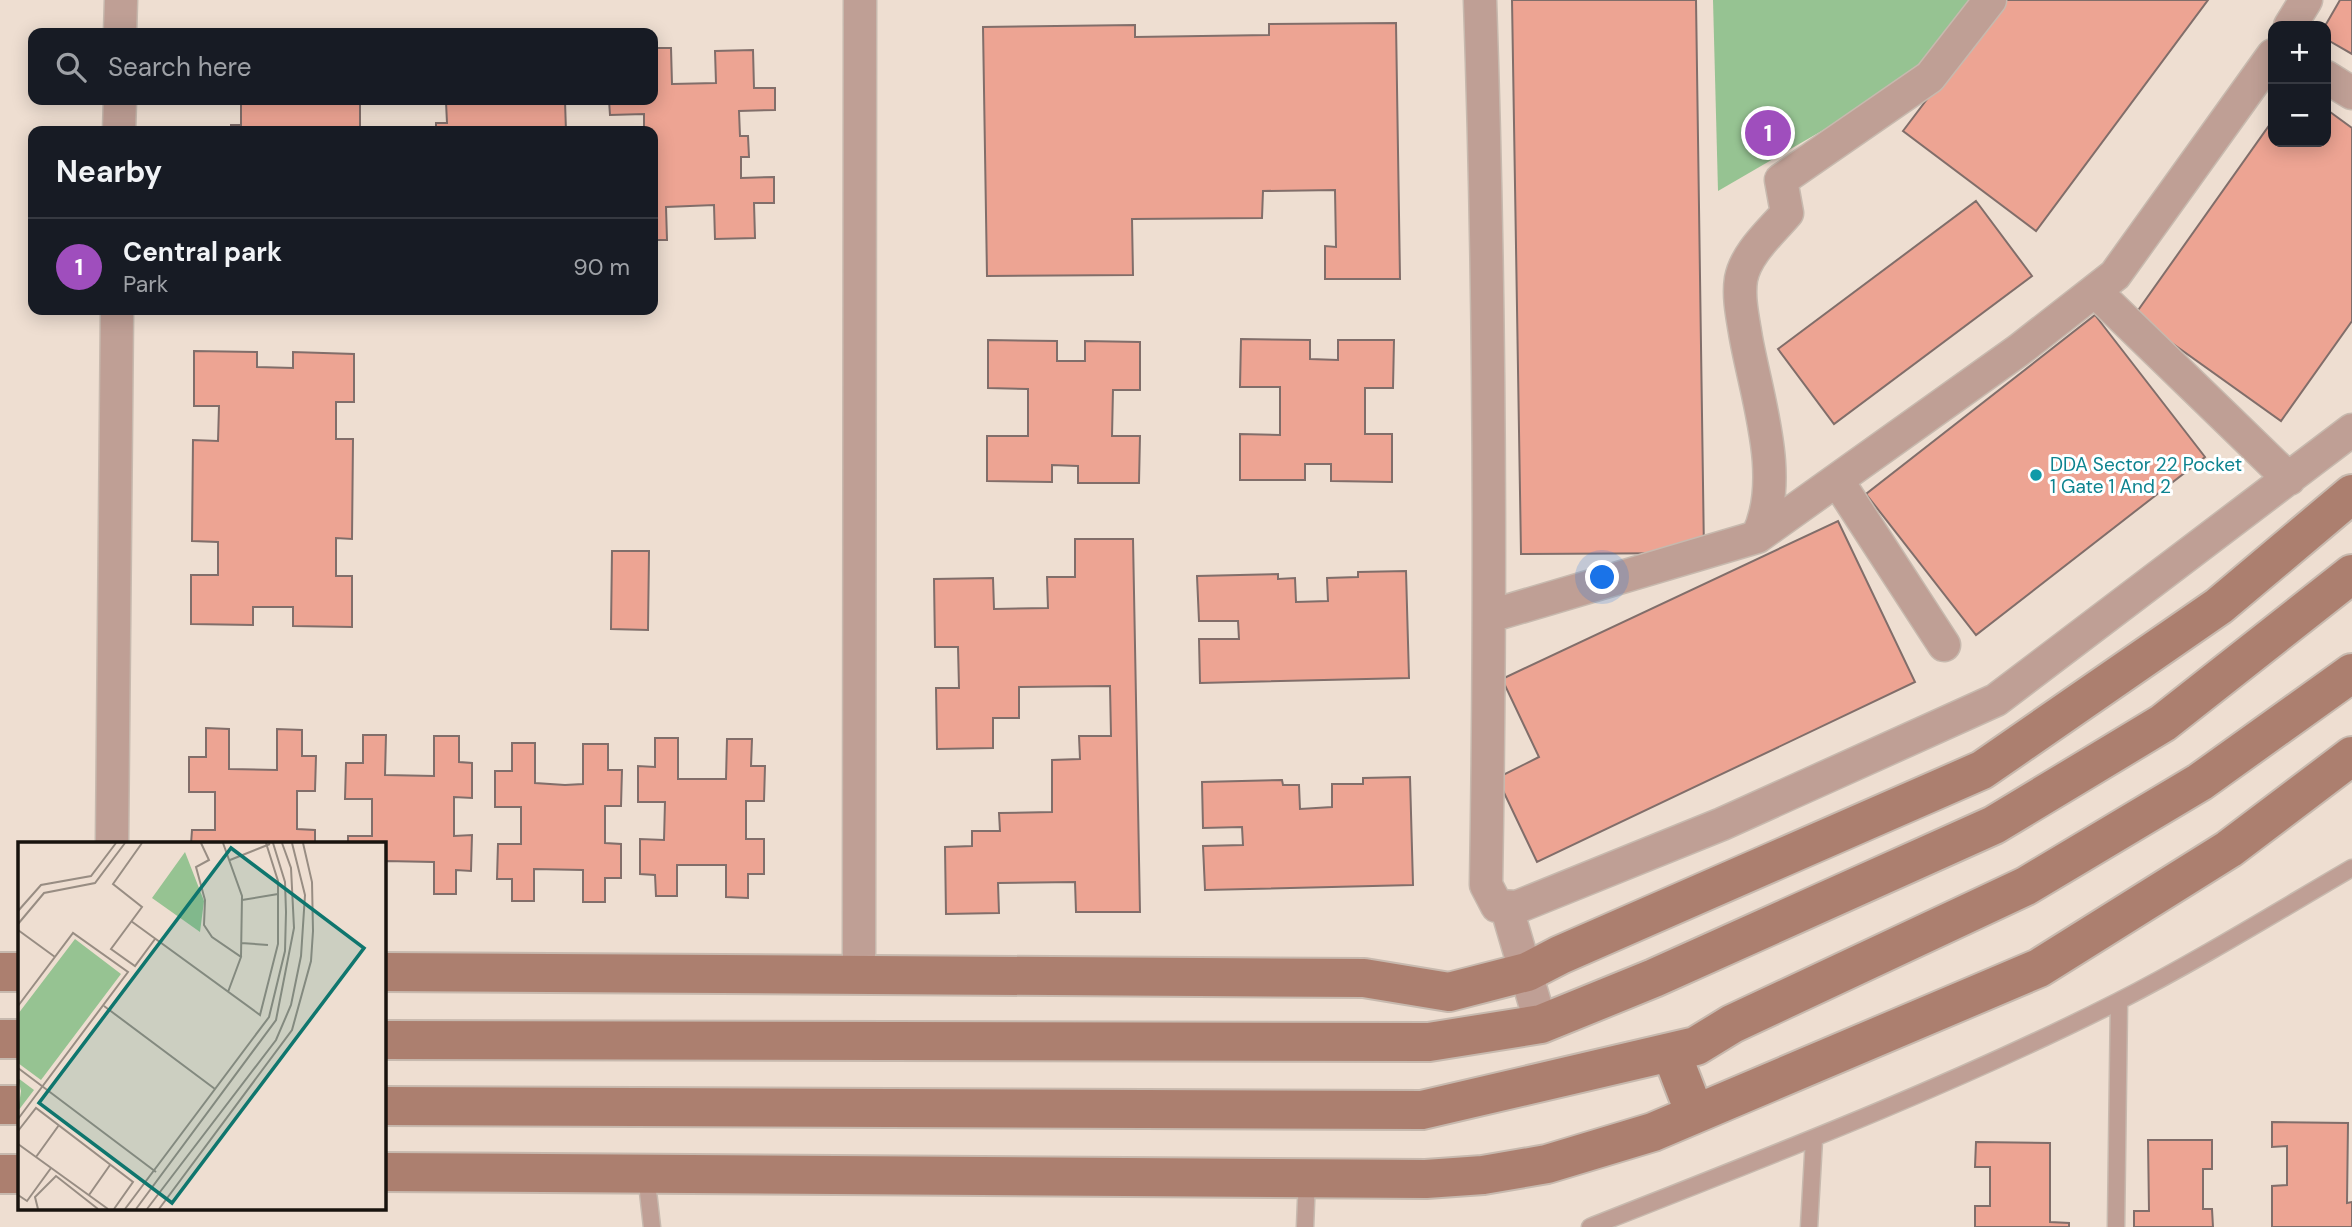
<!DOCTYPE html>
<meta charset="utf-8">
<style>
body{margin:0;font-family:"DM Sans",sans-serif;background:#20242c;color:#f1f3f6}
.controls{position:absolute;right:21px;top:21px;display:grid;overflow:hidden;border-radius:14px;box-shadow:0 4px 18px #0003}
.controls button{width:63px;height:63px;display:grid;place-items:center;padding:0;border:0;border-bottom:2px solid #363941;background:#171b24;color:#f1f3f6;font:35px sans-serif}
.you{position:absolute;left:1603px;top:578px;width:24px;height:24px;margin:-18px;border:5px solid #fff;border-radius:50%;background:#1a73e8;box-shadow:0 0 0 10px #1a73e833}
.badge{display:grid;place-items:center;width:46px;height:46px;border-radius:50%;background:#9f4ebd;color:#fff;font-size:23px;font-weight:700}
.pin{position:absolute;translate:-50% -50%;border:4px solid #fff;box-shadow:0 2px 7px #0006}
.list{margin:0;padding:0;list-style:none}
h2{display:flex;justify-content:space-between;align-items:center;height:91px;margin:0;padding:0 28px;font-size:30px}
h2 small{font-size:23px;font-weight:400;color:#9ea1a6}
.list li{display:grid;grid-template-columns:46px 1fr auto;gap:21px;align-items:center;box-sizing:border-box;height:98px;padding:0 28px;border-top:2px solid #363941}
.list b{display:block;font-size:26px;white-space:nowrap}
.list p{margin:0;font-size:23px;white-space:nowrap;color:#9ea1a6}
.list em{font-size:23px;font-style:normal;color:#9ea1a6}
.icon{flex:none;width:38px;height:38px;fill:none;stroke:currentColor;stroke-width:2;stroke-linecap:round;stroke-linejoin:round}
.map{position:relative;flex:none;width:2352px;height:1227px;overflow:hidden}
.search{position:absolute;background:#171b24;box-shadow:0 4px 18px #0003;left:28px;top:28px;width:630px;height:77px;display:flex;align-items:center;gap:18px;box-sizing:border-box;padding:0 24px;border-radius:14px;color:#9ea1a6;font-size:26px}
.panel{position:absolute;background:#171b24;box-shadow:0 4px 18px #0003;left:28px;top:126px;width:630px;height:189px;border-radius:14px}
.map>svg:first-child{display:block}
</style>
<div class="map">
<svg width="2352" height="1227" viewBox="0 0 2352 1227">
<rect width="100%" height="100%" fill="#eeded1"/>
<path fill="#96c392" d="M1713,0H1973L1920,74L1718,191Z"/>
<path fill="#eda493" stroke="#816e6a" stroke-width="2" d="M1512,0H1696L1704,553L1521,554Z
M2002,0H2208L2036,231L1903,131Z
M2340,0H2352V54L2326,39L2325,26Z
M1396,23L1400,279H1325V246L1336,247L1335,190L1263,191L1262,218L1132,219L1133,275L987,276L983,27L1135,25V37L1269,35V24Z
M653,48H671L672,84L716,83L715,51L753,50L754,88H775V110L739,111L740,136H748L749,157H741V178L774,177V203H754L755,238L715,239L714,205L666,207L667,240H653V131H644V114L610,115L609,100H653Z
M215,100H379V102L360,103V131H231V125H241V104H215Z
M420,100H584L565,101L566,131H436V123H447L446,102Z
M2326,109L2352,128V321L2281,421L2134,316L2273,120V142H2326Z
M1976,201L2032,276L1834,424L1778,349Z
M2095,315L2205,457L1976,635L1866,494Z
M1241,339L1310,340V359L1338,360V340H1394L1393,388H1365V434H1392V482L1331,481V464H1305V480H1240V434L1280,435V387H1240Z
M988,340L1057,341V361H1085V341L1140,342V390H1113L1112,436H1140L1139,483H1078V466L1052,465V482L987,481V436H1028V389L988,388Z
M194,351L257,352V367L293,368V352L354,354V402H336V439H353L352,539L336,538V576H352V627L293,626V607H253V625L191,624V575H218V542L192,541L193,440L218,441L219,406H194Z
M1838,521L1915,682L1537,862L1497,778L1539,757L1502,679Z
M1075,539H1133L1140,912H1076L1075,882L998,883L999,913L946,914L945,847L972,846V831H1000L999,813L1052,812V760L1080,759L1079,736H1111L1110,686L1019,687V718H993V748L937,749L936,688H959L958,647H935L934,579L993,578L994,609L1048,608L1047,577H1075Z
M612,551H649L648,630L611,629Z
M1406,571L1409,678L1200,683L1199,639H1239L1238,621H1199L1197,576L1278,574V579L1295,578L1296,602L1328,601L1327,578L1358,577V572Z
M206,728L229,729V769L277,770V729L302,730V756H316L315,791H297V829L315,830V844H191L192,830H215V792H189V757H206Z
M363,735H386L385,775L434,776V736H459V762L472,763V798L454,797V836L472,835L471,871L456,870V894H434V862L385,861L383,893V844H348V836H372V799H345L346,763H363Z
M655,738H678V779H726L727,739H752L751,766H765L764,801H746V839H764V874H748V898L726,897V865H677V896H656L655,875L640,874V839L664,840L665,802H638V766L655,767Z
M512,743H535V783L565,785L583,784V744H608V770H622L621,806H605V843L621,844V878H605V902H583V870L534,869V901H512V879H497L498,844H521V807H495V771H512Z
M1410,777L1413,885L1205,890L1203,846L1243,845L1242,827L1203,828L1202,782L1282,780L1283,785H1299L1300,809L1332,807V784H1363V778Z
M2272,1122L2348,1123L2347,1203L2352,1202V1227H2272V1186L2287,1185V1146L2272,1147Z
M2148,1140H2212V1169H2203V1209H2212L2213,1227H2134V1211H2149Z
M1976,1142L2050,1143V1222L2069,1223V1227H1975V1206H1990V1167H1975Z"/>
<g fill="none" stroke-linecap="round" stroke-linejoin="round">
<g stroke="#c7b9ae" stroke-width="19">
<path id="lane" d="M646,1174L652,1227
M1305,1227L1307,1178
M1590,1227C1767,1157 1947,1088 2117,1002C2197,961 2275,913 2352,868
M1809,1227L1814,1139
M2116,1227L2119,1001"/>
</g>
<g stroke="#c7b9ae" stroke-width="35">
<path id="street" d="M1480,0C1490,295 1491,590 1486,885L1497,906L1517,907L1722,824L1996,700L2352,430
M2290,26L2306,0
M120,33L121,0
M2326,77L2352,93
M119,131L120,100
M2095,291L2289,479
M1837,480L1944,645
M1757,537L2019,350L2115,275L2273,55
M1490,616L1757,537C1786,480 1757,399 1746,338C1743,319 1738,298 1741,279C1746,253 1771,232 1787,213L1781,180L1930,77L1990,0
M112,844L117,310
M1507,909L1541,1024
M859,973L860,0"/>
</g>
<g stroke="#c7b9ae" stroke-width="42">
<path id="secondary" d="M0,972H19
M383,972L1364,978L1449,992L1527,972L1560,955L1982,770L2219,606L2352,494
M0,1039H19
M383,1040L1429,1042L1541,1024L1654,978L1994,825L2163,723L2352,574
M1671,1052L1695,1114
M0,1105H19
M383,1106L1422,1110L1696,1046L1732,1024L2026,886L2200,782L2352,673
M383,1172L1426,1179L1483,1175L1547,1164L1653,1132L2039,968L2229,849L2352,756
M0,1174H19"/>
</g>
<use href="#lane" stroke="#bf9f95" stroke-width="16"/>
<use href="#street" stroke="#bf9f95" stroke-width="32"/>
<use href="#secondary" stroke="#ac7f6f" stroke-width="38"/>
</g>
<circle fill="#0f9aa8" stroke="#fff" stroke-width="2.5" cx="2036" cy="475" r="7"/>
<g text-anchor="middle" stroke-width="6" stroke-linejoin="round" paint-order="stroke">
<g font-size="19" fill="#0d838f" stroke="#fff" text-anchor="start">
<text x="2050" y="471">DDA Sector 22 Pocket<tspan x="2050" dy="22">1 Gate 1 And 2</tspan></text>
</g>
</g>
<g transform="translate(18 842)">
<rect width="368" height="368" fill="#eeded1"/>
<path d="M167,10L186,59L182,90L134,56ZM57,97L103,132L23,238L0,221V172ZM0,236L16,248L0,269L3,249Z" fill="#96c392"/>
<path fill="none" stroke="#988d83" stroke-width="2" d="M124,1L95,42L124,65L93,107L117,124L137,97M183,1L191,18L178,25L187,58L186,83L194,95L223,115L210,150M205,1L224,54L223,115M212,18L252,2M224,58L260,52M0,69L23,43L73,34L98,1M113,79L242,173L260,102V39L248,1M0,82L26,51L77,41L107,1M0,88L37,115M223,101L250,103M0,164L55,91L110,130L0,277M86,164L197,247M0,226L138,330M0,289L18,266L115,340L96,367M0,302L90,367M18,315L41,283M0,353L9,359L33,326M71,353L92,323M20,367L17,355L38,334L80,367M107,367L251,175L267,109L268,70L267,40L255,1M118,367L258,178L276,86L273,26L264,1M129,367L258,198L273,163L283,114L287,53L274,1M141,367L274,188L293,119L295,89L294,40L285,1"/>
<path fill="#0f766e" fill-opacity="0.15" stroke="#0f766e" stroke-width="3.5" d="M213,6L346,106L154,361L21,261Z"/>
<rect width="368" height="368" fill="none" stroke="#18130e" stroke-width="3.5"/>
</g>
</svg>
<div class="controls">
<button>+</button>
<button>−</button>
</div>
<div class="you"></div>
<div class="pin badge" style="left:1768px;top:133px">1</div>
<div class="search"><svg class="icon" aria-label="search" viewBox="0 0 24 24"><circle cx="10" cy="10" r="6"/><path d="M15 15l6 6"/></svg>Search here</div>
<section class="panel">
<h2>Nearby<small></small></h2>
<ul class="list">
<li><span class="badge">1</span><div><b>Central park</b><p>Park</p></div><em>90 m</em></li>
</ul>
</section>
</div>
